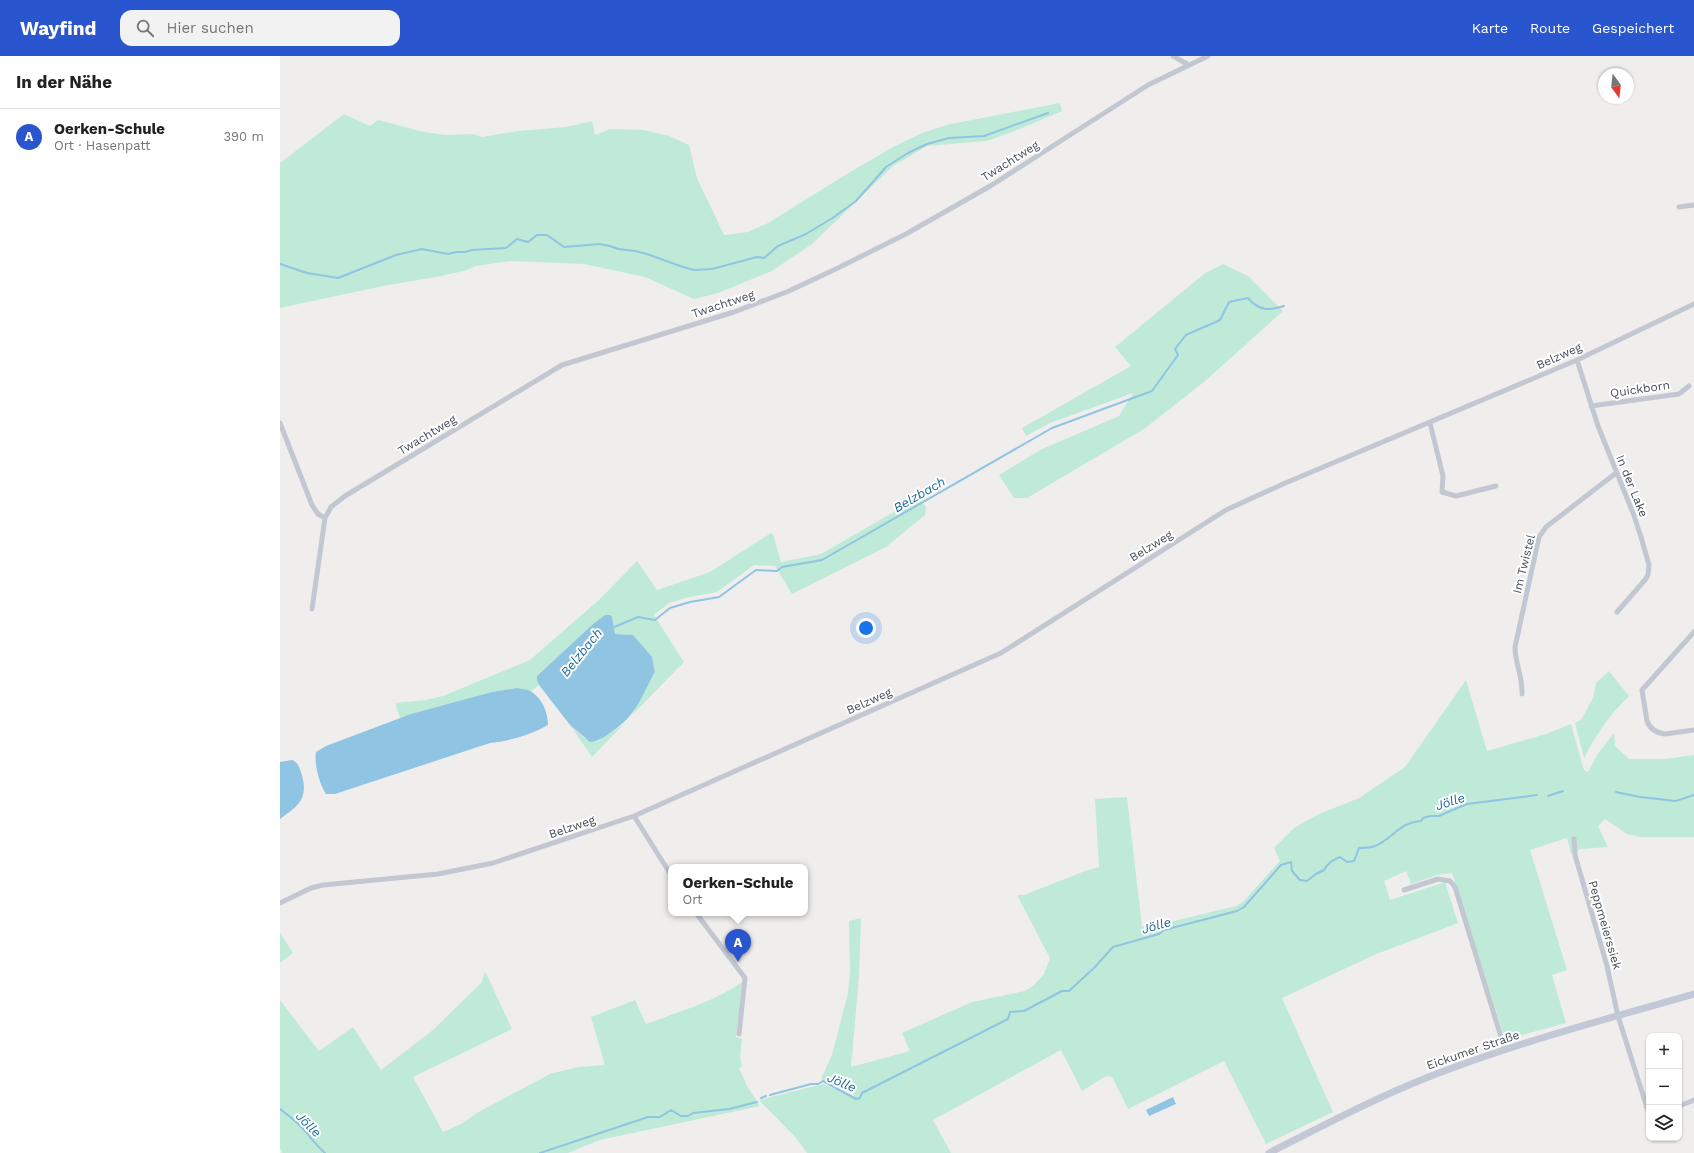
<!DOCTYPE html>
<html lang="de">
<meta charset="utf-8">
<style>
body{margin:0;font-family:"Work Sans",sans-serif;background:#f2f2f2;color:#222}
.controls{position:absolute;right:12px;bottom:12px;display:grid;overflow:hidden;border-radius:8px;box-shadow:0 1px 3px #0004}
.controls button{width:36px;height:36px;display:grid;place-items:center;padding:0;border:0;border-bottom:1px solid #e0e0e0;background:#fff;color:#222;font:20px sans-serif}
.compass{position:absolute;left:1318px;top:12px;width:36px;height:36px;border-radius:50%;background:#fff;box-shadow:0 1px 3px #0004;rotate:165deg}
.you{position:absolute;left:586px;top:572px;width:14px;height:14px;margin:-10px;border:3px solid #fff;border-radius:50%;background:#1a73e8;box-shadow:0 0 0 6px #1a73e833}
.badge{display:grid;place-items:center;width:26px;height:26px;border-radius:50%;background:#2955ce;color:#fff;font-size:13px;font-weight:700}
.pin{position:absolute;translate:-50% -33px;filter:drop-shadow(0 1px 2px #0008)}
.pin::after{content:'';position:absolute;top:21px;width:14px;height:12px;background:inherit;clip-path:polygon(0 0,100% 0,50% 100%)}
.popup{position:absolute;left:388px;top:808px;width:140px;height:52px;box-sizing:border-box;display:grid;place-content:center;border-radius:8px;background:#fff;filter:drop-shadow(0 1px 3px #0005);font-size:13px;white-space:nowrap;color:#767676}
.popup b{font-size:15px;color:#222}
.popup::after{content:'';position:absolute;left:50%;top:100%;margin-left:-8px;border:8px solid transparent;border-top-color:#fff}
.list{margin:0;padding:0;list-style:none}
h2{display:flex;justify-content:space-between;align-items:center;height:52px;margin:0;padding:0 16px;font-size:17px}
h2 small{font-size:13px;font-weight:400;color:#767676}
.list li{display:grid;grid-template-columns:26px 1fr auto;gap:12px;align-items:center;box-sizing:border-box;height:56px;padding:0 16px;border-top:1px solid #e0e0e0}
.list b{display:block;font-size:15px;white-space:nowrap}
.list p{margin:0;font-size:13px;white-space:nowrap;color:#767676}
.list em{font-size:13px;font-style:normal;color:#767676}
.icon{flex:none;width:22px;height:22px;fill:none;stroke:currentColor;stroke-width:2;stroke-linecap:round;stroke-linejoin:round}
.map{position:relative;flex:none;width:1414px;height:1097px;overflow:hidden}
header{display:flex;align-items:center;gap:24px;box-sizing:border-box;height:56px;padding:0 20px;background:#2955ce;color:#fff}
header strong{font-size:19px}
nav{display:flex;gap:22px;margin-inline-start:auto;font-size:14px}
.search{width:280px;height:36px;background:#f2f2f2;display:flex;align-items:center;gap:10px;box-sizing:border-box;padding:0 14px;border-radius:12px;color:#767676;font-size:15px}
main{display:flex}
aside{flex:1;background:#fff}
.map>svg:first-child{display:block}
</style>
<header>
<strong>Wayfind</strong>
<div class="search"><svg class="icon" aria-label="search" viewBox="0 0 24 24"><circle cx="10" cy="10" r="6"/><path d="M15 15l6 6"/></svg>Hier suchen</div>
<nav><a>Karte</a><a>Route</a><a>Gespeichert</a></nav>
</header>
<main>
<aside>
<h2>In der Nähe<small></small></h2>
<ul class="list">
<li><span class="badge">A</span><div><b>Oerken-Schule</b><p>Ort · Hasenpatt</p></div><em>390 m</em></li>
</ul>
</aside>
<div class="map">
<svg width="1414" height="1097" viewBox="0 0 1414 1097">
<rect width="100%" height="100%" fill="#f0eeed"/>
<path fill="#bfead7" d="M780,47L782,55L740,73L707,85L647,90L613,110L532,188L492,215L438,237L414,243L365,221L304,208L230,205L196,210L184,215L156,221L103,230L0,252V107L64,58L90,70L98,64L144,76L166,79L194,78L202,81L238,75L286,71L312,65L315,79L330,73L364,74L389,80L409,89L417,122L444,179L468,176L488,167L570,116L615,90L642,77L666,69Z
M943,208L968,220L1003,255L924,326L864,373L747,442H734L719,419L760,394L839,360L853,337L770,367L746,380L742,372L851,310L835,291L924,218Z
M638,442L646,451L645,459L606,491L512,538L495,510L474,509L437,536L409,541L389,547L374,559L404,606L352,659L375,616L372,601L346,578L341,579L335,578L332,561L325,559L313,568L257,620V625L259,629L251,635L237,632L212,636L120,662L115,647L146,644L163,640L250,604L320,543L357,505L377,534L430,516L491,477L493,478L501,506L541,498Z
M1329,615L1349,640C1329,660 1317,677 1304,702L1295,667L1301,664L1313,642L1316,627Z
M1186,624L1207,695L1266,678L1291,668L1304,714L1308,716L1317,699L1334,677L1335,690L1349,703H1385L1414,699V781H1360L1347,778L1325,763L1318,770L1328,791L1300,793L1291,798L1287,782L1250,794L1287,914L1272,919L1286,967L1228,983L1222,974L1172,817L1157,819L1131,828L1126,815L1104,825L1110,844L1165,826L1178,867L1094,899L1002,942L1053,1056L986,1088L944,1005L848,1053L832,1021L826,1020L802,1035L781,994L653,1064L671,1097H527L516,1082L479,1044L543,1028L574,1040L573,1034L541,1023L552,999L568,937L570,915L569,865L581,862L579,921L571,1011L630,995L622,977L692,946L745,935L753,930L764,918L770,902L737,839H744L805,815L819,811L815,743L847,741L862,871L882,868L956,850L963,846L1000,805L994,792L1014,772L1039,758L1079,742L1125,711Z
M344,668L312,701L290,669L304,682L318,685Z
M0,877L13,897L0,907Z
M205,915L232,973L133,1021L163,1076L181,1068L197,1057L270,1018L298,1011L325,1009L311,961L355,944L366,968C398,956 434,946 462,926L456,981L462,983L460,1001L462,1011L459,1012L467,1030L480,1050L320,1084L288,1097H2L0,1092V944L39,995L73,971L101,1014L153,974L202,926Z"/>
<path fill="#90c4e3" d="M325,559H330L332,561L335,578L353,579L372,601L375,616C359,644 358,658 330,677C323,682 318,685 310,686L290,669L259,629L257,625V620L313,568Z
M237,632C241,633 248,633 252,636C263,644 268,657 268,669C250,679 230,685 210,687L55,738H46C39,727 34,708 36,696L46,690L131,658L212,636Z
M12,704C18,706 19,711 21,716C29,742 20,749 0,763V706Z
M893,1041L896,1048L869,1060L866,1054Z"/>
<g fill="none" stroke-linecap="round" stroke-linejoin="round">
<path stroke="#90c4e3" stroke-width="2" d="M0,208L27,217L58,222L116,199L142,193L168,198L176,196H185L192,194L226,192L237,183L248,186L257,179H267L284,191L319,188L330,190L338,193L355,195L367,198L403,211L414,214L432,213L477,201L484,202L498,190L526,178L554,161L576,145L606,111L628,97L647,88L669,82L704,80L768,57
M332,572L358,561L375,564L390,552L410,546L439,541L476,514L497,515L502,511L542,504L772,372L872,335L898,299L895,293L906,279L940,264L949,246L968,242C979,255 989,255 1004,250
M1336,736L1360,741L1396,745L1414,739
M1268,740L1283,735
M490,1039L531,1028H538L543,1025L576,1043L580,1042L582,1037L728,963L730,956L744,955L782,935H789L815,911L833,891L879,878L884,874L957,855L964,851L1001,809L1011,806L1012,815L1020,824L1027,825L1036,818L1044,814C1048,807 1052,804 1060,801L1067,806L1074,805L1079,792C1084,792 1090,792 1095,790C1111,784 1120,766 1141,765L1143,762L1150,760H1159L1187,748L1257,739
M481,1042L486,1040
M0,1053C11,1061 22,1070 30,1081C36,1088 37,1090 45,1097
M260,1097L368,1061H380L391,1054L401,1060H408L413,1057L449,1053L477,1046"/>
<path stroke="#c2c7d1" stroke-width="5" d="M893,0L909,9
M1399,151L1414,149
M1297,304L1318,370L1353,457L1361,481L1369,509L1368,519L1365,524L1337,556
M1311,350L1399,338L1409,330
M0,367L32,449L38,458L45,462
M1150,367L1163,420L1162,436L1176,440L1216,430
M32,553L45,462L51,451L65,440L282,309L454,256L509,235L560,211L626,178L712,129L868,29L928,0
M1414,576L1362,634L1367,665C1370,673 1377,677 1385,678L1414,674
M1242,638C1243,621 1235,608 1235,591L1259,481L1266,471L1336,417
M354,760L391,819
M1294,783L1295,799L1327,910L1338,960L1369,1058
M1124,834L1158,823L1170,825L1175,831L1225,994
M0,847L31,832L43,829L158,818L213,807L354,760L721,597L946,454L1003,428L1297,304L1414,248
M416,857L465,922L459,978
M1399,1050L1414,1044"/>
<path stroke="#c2c8d5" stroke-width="7" d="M989,1097C1042,1070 1095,1042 1151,1020C1236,987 1326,963 1414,938"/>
</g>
<g text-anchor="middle" stroke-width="4" stroke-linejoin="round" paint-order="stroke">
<g font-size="12" fill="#474e59" stroke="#fff">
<text transform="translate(730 105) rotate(-32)" y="4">Twachtweg</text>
<text transform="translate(443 248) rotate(-18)" y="4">Twachtweg</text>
<text transform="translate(1279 300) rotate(-24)" y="4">Belzweg</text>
<text transform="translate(1360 333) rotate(-8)" y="4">Quickborn</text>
<text transform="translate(147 379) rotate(-31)" y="4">Twachtweg</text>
<text transform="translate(1352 430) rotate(68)" y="4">In der Lake</text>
<text transform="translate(871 490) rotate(-32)" y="4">Belzweg</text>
<text transform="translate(1244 508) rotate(-76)" y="4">Im Twistel</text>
<text transform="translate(589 645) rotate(-24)" y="4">Belzweg</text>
<text transform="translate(292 771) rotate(-19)" y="4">Belzweg</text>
<text transform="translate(1325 869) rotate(74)" y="4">Peppmeierssiek</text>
<text transform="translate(1193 994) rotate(-19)" y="4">Eickumer Straße</text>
</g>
<g font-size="13" font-style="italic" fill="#19699a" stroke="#fff">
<text transform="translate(639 438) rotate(-30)" y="5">Belzbach</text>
<text transform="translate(301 596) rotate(-51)" y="5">Belzbach</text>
<text transform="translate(1170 745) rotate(-18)" y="5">Jölle</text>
<text transform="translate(876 869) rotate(-16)" y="5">Jölle</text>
<text transform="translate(562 1026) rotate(23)" y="5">Jölle</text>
<text transform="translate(29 1068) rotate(45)" y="5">Jölle</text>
</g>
</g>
</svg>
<div class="controls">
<button>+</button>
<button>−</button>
<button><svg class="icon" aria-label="layers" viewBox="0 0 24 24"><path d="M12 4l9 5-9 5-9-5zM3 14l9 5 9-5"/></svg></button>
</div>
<svg class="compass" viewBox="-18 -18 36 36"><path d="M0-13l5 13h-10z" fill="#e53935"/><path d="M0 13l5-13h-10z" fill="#767676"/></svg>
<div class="you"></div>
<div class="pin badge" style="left:458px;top:906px">A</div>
<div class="popup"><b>Oerken-Schule</b>Ort</div>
</div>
</main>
